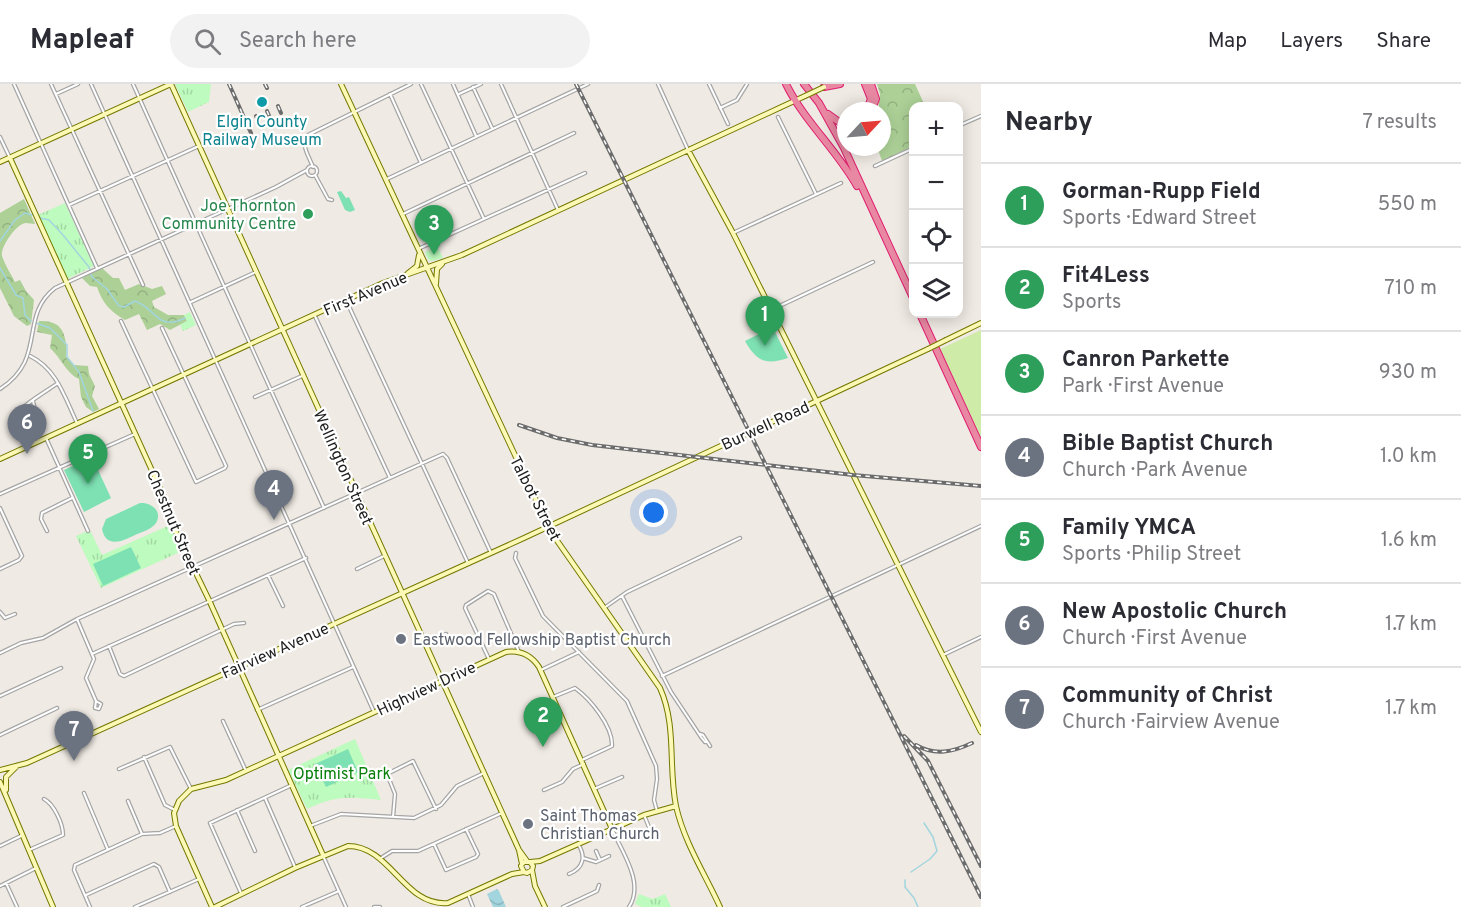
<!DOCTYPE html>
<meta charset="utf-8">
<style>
body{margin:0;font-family:Overpass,sans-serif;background:#f2f2f3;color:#2b2b33}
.controls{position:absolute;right:18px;top:18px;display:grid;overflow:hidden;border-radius:12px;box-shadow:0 3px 15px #0003}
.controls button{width:54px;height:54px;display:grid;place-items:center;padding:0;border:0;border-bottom:2px solid #e1e1e2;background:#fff;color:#2b2b33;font:30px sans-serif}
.compass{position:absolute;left:837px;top:18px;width:54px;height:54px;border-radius:50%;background:#fff;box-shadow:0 3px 15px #0003;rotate:64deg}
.you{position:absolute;left:654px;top:429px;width:21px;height:21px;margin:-15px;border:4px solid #fff;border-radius:50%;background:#1a73e8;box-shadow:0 0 0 9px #1a73e833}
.badge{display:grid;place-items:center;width:39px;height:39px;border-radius:50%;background:#0f766e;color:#fff;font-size:20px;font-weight:700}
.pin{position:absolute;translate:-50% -50px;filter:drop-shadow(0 2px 3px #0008)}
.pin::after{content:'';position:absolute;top:32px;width:21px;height:18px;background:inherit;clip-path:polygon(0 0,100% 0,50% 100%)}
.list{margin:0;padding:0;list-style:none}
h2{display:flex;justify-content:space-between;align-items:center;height:78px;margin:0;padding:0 24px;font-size:26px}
h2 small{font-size:20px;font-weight:400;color:#7c7c81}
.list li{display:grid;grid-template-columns:39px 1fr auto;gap:18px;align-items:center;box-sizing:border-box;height:84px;padding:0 24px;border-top:2px solid #e1e1e2}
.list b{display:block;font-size:22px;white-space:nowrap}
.list p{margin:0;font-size:20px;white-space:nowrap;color:#7c7c81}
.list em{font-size:20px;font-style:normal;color:#7c7c81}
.icon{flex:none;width:33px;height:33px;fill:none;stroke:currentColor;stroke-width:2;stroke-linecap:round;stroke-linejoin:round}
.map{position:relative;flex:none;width:981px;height:823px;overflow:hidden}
header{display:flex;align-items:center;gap:36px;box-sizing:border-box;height:84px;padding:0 30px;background:#fff;border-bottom:2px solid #e1e1e2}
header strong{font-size:28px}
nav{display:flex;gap:33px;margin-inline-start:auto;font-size:21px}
.search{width:420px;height:54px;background:#f2f2f3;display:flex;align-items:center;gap:15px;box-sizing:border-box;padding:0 21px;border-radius:33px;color:#7c7c81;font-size:22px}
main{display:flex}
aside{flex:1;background:#fff}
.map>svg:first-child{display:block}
</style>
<header>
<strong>Mapleaf</strong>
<div class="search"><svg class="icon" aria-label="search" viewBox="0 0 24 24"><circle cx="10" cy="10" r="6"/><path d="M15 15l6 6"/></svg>Search here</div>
<nav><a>Map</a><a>Layers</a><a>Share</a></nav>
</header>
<main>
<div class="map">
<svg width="981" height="823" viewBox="0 0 981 823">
<defs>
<pattern id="forest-crowns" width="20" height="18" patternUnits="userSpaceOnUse" patternTransform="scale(1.5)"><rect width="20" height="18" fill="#acd096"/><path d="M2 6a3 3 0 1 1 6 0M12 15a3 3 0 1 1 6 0" fill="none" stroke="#94b281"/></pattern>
<pattern id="park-tufts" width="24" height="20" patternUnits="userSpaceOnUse" patternTransform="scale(1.5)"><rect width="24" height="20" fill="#befbbe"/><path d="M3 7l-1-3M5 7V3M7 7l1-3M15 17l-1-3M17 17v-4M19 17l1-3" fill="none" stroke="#a3d7a3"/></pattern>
<pattern id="water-waves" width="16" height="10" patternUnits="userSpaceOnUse" patternTransform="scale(1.5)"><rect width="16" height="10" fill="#a2d5de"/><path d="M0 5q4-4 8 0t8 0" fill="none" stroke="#8bb6be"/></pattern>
</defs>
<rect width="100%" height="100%" fill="#efeae3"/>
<path fill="#ceeba7" d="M981,246V354L940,265Z"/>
<path fill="url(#forest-crowns)" d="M877,0H915L925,22H914L913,62L882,77L877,63H882V27H878L880,10Z
M24,115L35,140C32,140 29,139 26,139C17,139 0,163 2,172C5,181 11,190 15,198L20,196L26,207L34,216L31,240L27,242L14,232L0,204V129Z
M102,184L113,194H119L125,206L139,200L152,205L162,202L166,210L152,217L154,223L168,231H184L187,237L170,246L160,240L147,246L139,230L125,236C110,227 103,220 97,203L90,202L82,194Z
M39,237C43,237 49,237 53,239C66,243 67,262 66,273L74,281L88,282L89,290L95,302L92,312L99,325L93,328L86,323L81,313L79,295C67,290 61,274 50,264L52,251L37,248Z"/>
<path fill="url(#park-tufts)" d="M175,0H211L209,18L188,28Z
M65,119L94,182L67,195L38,131Z
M437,162L443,174L431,177L428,175L425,168Z
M190,228L196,241L183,247L180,241L187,237L184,231Z
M170,441L182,467L101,504L76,452L90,446L102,471Z
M355,655L381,716C348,713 338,711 307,725L288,686Z
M639,810L653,815L665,810L671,823H642L635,820Z"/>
<path fill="#7ee1b3" d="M341,107L346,114L349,113L355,126L350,128L345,126L337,108Z
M771,244L774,246L788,274C766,281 757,278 745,257Z
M92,373L111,414L84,428L64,386Z
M140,419C151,418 163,427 156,439C152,445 142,448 135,451C123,457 106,465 102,445L106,435Z
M131,463L141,484L103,502L93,480Z
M348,665L358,688L326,703L315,680Z"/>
<path fill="url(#water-waves)" d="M497,805L499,807L506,823H493L487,810Z"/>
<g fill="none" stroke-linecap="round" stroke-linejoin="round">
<path stroke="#a2d5de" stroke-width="1.5" d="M40,134L49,136L63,151L89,183L92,193L107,205L119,222L124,223L135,217C156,224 157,248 185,234
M0,157L15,136L25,129L32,131
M0,184L16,211L23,214L25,231L31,237
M36,239L50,244L67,261V273L79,288L93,327
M911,788L930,775L937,767L933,753L924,739
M905,796V803L914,814L918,823"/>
<g stroke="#a5a5a5" stroke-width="4.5">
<path id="street" d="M14,0L97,184
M51,0L143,201
M91,0L374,628
M133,0L324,424
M421,0L484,135
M453,0L476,52
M501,0L558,126
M658,0L688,66
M709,0L728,40
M473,3L492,44
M56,10L78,0
M390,10L421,79
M459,10L481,0
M720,24L737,16L747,0
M778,33L816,110
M958,42L981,32
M0,53L10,74
M875,82L914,64
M307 87a5 5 0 1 1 10 0a5 5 0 1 1-10 0Z
M313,83C309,72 300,61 308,51L411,0
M315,91L328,115L332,116
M387,95L588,0
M69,121L199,62
M403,130L574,49
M733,149L841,99
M418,165L585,89
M346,216L468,479
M191,218L256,188
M771,226L873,178
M314,230L390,394
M121,237L196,398L225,384L226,382L162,244
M30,272C57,285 65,314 77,339
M0,305C48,274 18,233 55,204L276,103L307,86
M255,313L302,292
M33,317L35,326L18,334L15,333C20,322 47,307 58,299
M46,354L88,447
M0,410L135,350
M0,424L22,472L19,476L0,485
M47,447L41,435L42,429L72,414
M516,469L515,474L543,532L627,617L656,682L657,695L654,716L657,727
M357,485L384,472
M268,491L283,522
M622,512L671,608L701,653L705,658H707
M604,524L627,508L740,454
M0,528L5,534L15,530
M77,535L94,575L86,594L96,617L95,624L99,625L101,620L96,617
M425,559L446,550
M109,562L120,590L124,592L234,540L244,539
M0,569L21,559L43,554L77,535L443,370L447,374L491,469
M92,570L306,474
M943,571L981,553
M489,575L465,524L466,521L488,507L494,510L519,568
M541,586L579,568
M662,592L981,442
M0,612L61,584
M553,613L575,604C590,615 613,642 612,662L582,676
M257,626L353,583
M223,637L246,687
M700,650L703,651L710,662
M0,651L57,624
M144,673L165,721L175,726
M119,685L170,663L191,705
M594,705L622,693
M544,706L562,698L573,685L584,680
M84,709L108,766
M265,714L295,783
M128,717L142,750
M237,726L255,767
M644,731L653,753
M393,733L395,710L387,690L413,677L436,725
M310,742L341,730L414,734L441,721L457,702L484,689
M612,745C622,768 645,799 629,823
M434,760L446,786L476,773L478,770L466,745
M0,762L23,751
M29,766L63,751C63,740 54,720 44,715
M596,767L600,776
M324,774L346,823
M381,774L392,767H418L502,729
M583,774L596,778L609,772
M569,790C584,784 586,772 578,760
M6,799L17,823
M0,802L36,784
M241,809L210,739L292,701
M468,810L473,823
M86,811L154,780L159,783L170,808
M90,823L74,786L75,781L142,750L160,749L176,742
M135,823L199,795
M302,823L339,807
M374,823H380
M563,823L597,807L599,801"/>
</g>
<g stroke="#747801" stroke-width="6">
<path id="secondary" d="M171,0L519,766L522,780
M341,0L551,448L660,604C677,642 668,682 676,722C684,758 705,790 720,823
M688,66L733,149L981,648
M10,74L169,424L175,446L209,516L323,771
M0,78L171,0
M408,189L417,182L419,171
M436,200L437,185L442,180
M946,256L981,239
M0,375L383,199L462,171L805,12
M0,686L27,679L524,454L928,265
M0,698L53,823
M6,706V693L16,683
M519,766L527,777
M530,778L540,777L644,731L676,722
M521,782L524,788L527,789L532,786L533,782L530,778H524L522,780
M532,786L535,802L545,823
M212,823L176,742L174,729L179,717L191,705L226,696L506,568C520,566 531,571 539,583L612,745
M215,823L295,784L348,762C391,762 404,823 448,819L512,790L524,788"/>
</g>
<g stroke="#df1e6f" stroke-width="8">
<path id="highway" d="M786,0C804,37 837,66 857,102
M804,0L819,19L844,64L914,216
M865,0L871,15L866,27
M871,0L876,15L871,27
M824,3L840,0
M828,30L839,38H846
M846,51V57
M920,230L981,363"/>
</g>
<use href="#street" stroke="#fff" stroke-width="2"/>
<use href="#secondary" stroke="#fbf9b5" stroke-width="4"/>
<use href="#highway" stroke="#e988a2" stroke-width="6"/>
<g stroke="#6c6c6c" stroke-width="4">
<path id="rail" d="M229,0L251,49
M265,0L267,4
M576,0L981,813
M278,22L281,29
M267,27L270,34
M256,32L259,39
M519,341L557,354L592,361L853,391L981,402
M904,652L928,677L981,782
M916,661C935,672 953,668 972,659"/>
</g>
<use href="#rail" stroke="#fff" stroke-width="1.5" stroke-dasharray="4.5" stroke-linecap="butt"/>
<g stroke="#747801" stroke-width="6" stroke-linecap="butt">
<path id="secondary-bridge" d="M805,12L824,3
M928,265L946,256"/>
</g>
<use href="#secondary-bridge" stroke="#fbf9b5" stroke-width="4"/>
</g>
<circle fill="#0f9aa8" stroke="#fff" stroke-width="2" cx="262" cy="18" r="6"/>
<circle fill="#2e9e5b" stroke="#fff" stroke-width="2" cx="308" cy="130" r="6"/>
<g fill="#6b7280" stroke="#fff" stroke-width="2">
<circle cx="401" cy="555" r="6"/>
<circle cx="528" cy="740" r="6"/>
</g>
<g text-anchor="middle" stroke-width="4.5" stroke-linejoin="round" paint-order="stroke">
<g font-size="16" fill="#0d838f" stroke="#fff">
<text x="262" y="43">Elgin County<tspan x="262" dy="18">Railway Museum</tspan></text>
</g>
<g font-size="16" fill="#27864d" stroke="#fff" text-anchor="end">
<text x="296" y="127">Joe Thornton<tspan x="296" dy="18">Community Centre</tspan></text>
</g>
<g font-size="16" fill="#1e1e1e" stroke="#fff">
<text transform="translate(365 209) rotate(-23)" y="6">First Avenue</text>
<text transform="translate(765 341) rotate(-25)" y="6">Burwell Road</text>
<text transform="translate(344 383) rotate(66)" y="6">Wellington Street</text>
<text transform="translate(536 414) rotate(63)" y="6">Talbot Street</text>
<text transform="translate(174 438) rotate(67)" y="6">Chestnut Street</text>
<text transform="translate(275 566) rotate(-24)" y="6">Fairview Avenue</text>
<text transform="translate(426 604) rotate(-25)" y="6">Highview Drive</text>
</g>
<g font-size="16" fill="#5b616d" stroke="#fff" text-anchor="start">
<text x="413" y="561">Eastwood Fellowship Baptist Church</text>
<text x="540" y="737">Saint Thomas<tspan x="540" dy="18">Christian Church</tspan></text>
</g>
<g font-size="16" fill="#087f09" stroke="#fff">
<text x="342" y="695">Optimist Park</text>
</g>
</g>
</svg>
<div class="controls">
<button>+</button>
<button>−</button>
<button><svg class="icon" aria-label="locate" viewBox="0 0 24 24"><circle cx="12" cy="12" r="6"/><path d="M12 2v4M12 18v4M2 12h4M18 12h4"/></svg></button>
<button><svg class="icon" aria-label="layers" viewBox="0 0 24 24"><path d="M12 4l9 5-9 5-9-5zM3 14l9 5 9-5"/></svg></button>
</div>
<svg class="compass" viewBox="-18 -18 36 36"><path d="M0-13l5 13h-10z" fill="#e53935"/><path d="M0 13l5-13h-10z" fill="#7c7c81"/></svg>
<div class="you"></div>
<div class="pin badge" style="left:765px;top:262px;background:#2e9e5b">1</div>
<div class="pin badge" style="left:543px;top:663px;background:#2e9e5b">2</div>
<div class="pin badge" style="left:434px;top:171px;background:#2e9e5b">3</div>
<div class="pin badge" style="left:274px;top:436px;background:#6b7280">4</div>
<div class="pin badge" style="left:88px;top:400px;background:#2e9e5b">5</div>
<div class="pin badge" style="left:27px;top:370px;background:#6b7280">6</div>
<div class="pin badge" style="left:74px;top:677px;background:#6b7280">7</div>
</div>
<aside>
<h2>Nearby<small>7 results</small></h2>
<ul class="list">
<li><span class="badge" style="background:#2e9e5b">1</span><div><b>Gorman-Rupp Field</b><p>Sports · Edward Street</p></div><em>550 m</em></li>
<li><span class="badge" style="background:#2e9e5b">2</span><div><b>Fit4Less</b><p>Sports</p></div><em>710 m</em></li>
<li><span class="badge" style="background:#2e9e5b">3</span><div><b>Canron Parkette</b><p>Park · First Avenue</p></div><em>930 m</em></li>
<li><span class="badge" style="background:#6b7280">4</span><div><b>Bible Baptist Church</b><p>Church · Park Avenue</p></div><em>1.0 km</em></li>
<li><span class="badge" style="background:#2e9e5b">5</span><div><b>Family YMCA</b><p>Sports · Philip Street</p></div><em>1.6 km</em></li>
<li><span class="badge" style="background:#6b7280">6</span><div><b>New Apostolic Church</b><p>Church · First Avenue</p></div><em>1.7 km</em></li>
<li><span class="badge" style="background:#6b7280">7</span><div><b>Community of Christ</b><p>Church · Fairview Avenue</p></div><em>1.7 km</em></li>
</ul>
</aside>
</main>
